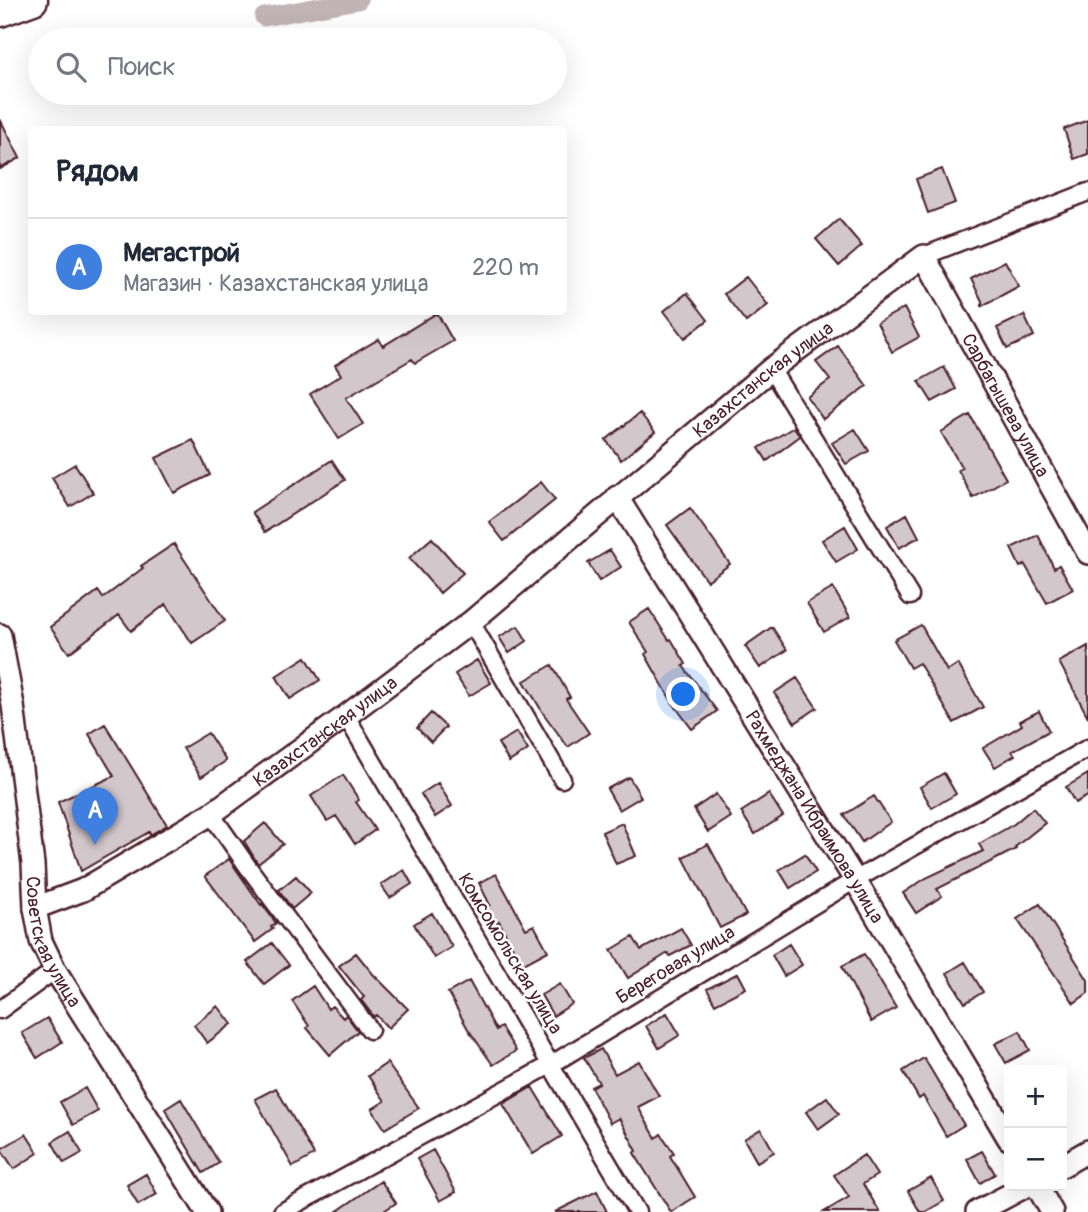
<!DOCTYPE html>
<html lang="ru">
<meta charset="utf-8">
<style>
body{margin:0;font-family:Pangolin,sans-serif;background:#f2f2f3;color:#1f2937}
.controls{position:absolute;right:21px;bottom:21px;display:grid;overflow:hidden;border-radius:7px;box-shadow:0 7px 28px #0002}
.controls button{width:63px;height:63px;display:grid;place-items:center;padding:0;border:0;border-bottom:2px solid #e0e1e3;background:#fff;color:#1f2937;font:35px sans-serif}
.you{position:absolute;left:684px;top:695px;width:24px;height:24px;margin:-18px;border:5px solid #fff;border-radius:50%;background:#1a73e8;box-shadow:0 0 0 10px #1a73e833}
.badge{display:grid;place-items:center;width:46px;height:46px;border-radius:50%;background:#b45309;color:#fff;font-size:23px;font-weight:700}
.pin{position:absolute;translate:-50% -58px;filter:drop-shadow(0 2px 4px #0008)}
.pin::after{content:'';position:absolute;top:37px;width:24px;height:21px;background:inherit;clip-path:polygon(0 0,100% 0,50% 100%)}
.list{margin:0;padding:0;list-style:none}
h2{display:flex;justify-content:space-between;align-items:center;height:91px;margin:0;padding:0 28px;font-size:30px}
h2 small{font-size:23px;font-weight:400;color:#747a83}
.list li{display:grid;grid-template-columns:46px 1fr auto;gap:21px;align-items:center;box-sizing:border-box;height:98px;padding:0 28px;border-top:2px solid #e0e1e3}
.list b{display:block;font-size:26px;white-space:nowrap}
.list p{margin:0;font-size:23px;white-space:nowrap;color:#747a83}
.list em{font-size:23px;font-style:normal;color:#747a83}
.icon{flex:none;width:38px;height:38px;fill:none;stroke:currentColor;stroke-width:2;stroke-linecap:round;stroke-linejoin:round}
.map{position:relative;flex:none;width:1088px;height:1212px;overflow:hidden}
.search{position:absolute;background:#fff;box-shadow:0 7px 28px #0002;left:28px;top:28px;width:539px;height:77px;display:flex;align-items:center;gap:18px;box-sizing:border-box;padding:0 24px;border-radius:38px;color:#747a83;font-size:26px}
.panel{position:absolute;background:#fff;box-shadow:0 7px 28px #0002;left:28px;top:126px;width:539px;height:189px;border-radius:7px}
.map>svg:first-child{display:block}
</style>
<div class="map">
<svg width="1088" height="1212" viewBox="0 0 1088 1212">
<rect width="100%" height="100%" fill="#fff"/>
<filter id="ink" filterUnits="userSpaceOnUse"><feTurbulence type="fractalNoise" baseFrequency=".0143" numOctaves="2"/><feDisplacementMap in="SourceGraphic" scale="14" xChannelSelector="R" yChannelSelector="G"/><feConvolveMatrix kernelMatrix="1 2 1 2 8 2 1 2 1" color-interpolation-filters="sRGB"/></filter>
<g filter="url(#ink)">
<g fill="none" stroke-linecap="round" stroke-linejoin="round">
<path stroke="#c1b3b6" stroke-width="19" d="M264,17L358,0"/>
</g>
<path fill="#d2c7cb" stroke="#4a1f2b" stroke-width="2" d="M0,119L20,158L0,169Z
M1088,120V154L1074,159L1064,129Z
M942,169L955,203L928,213L916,179Z
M839,219L862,246L839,266L816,239Z
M1005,261L1019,286L982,306V301L971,279Z
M746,277L768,305L746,322L724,294Z
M687,293L708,320L685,338L664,311Z
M904,308L919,337L892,352L877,323Z
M437,313L453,341L415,363L412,359L346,398L363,424L339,439L310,394L341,375L335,365L379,339L383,346Z
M1024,315L1034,336L1007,349L997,328Z
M838,346L867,386L823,419L807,397L830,380L816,362Z
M944,367L956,389L932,402L919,381Z
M640,413L655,432L621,460L606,440Z
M970,415L1006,479L973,498L958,470L962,468L941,432Z
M794,427L800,436L767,461L759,448Z
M855,429L869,451L846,464L832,443Z
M193,440L210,475L174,493L156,458Z
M332,460L345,480L265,532L252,512Z
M75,464L93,493L70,507L52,478Z
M541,482L555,500L504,541L489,522Z
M690,508L730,564L707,581L667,525Z
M907,514L919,537L899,548L887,526Z
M845,526L858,549L836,562L822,540Z
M1038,535L1054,568L1059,565L1073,589L1047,603L1025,565L1020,567L1011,548Z
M432,538L463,573L440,593L409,558Z
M174,544L225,621L192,643L166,604L131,631L119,615L69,653L50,627L98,591L103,598L143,568L141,566Z
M610,550L621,567L599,581L588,563Z
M833,588L850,617L824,632L807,603Z
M649,609L669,640L671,639L686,664L683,666L717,711L692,729L672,702L645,654L648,652L629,622Z
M921,625L947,671L958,664L983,707L954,723L919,663L910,668L894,640Z
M518,626L527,641L509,653L499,637Z
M772,627L787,650L760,668L745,646Z
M1088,646V717L1059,662Z
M306,657L320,680L290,699L276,676Z
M477,660L491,683L469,696L455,674Z
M552,665L570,697L566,699L589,733L568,747L543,713L524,681Z
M797,678L817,708L795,723L774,693Z
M1039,711L1049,731L1012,751L1015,755L995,767L983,748L1022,725L1020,721Z
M431,713L446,727L431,742L417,728Z
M105,724L167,825L150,835L149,832L81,871L58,802L114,776L89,734Z
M517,732L528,750L509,762L498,743Z
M208,733L226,761L201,777L183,748Z
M944,773L956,794L932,808L920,787Z
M1088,774V796L1075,803L1066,787Z
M343,775L359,800L356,802L375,830L355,844L336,816L327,821L311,796Z
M629,777L641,797L619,810L607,789Z
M438,783L452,806L435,817L421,794Z
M716,794L731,817L708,832L694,809Z
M769,794L783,816L755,834L741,812Z
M874,796L891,822L862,842L844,815Z
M1033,808L1045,823L1015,847L1016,849L937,889L942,896L916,913L903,893L926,878L983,851L979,844L1014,824Z
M265,823L283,844L258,864L244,841Z
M622,823L636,856L616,864L602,832Z
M708,844L746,915L720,928L683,857Z
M805,854L816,872L790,888L779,870Z
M229,859L261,905L262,904L276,923L271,927L273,929L255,942L205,876Z
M404,870L412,884L390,898L381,885Z
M496,874L526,929L534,925L548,951L522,965L499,921L495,924L486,907L490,905L479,883Z
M296,876L311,893L292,909L279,890Z
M1040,904L1088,980V993L1074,1003L1017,919Z
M432,913L452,947L434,958L414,924Z
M681,928L691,945L670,956L668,953L628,978L611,950L633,937L641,950Z
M272,943L289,965L264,984L247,962Z
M789,944L802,965L784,976L772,955Z
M356,953L373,974L408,1009L388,1028L376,1015L374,1017L361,1000L364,997L339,966Z
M864,954L896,1008L871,1022L842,966Z
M965,962L983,992L965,1003L947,973Z
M738,973L746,988L715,1004L707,989Z
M469,981L496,1030L501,1027L516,1051L493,1065L468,1029L448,993Z
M560,984L572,1004L553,1016L541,995Z
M313,986L328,1009L332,1006L343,1018L346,1015L358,1031L330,1055L307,1028L309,1026L292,1001Z
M218,1006L232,1024L207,1043L194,1025Z
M667,1013L680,1035L659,1048L646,1026Z
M47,1018L62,1042L37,1058L22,1033Z
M1020,1031L1030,1050L1006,1063L995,1044Z
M601,1049L615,1074L639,1061L659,1096L638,1107L656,1138L661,1134L674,1153L670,1156L695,1197L671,1212L634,1153L637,1151L619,1118L610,1123L591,1087L599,1083L584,1058Z
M924,1058L964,1125L946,1136L923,1096L919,1099L903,1071Z
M387,1063L419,1108L385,1129L372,1109L385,1101L368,1076Z
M532,1087L562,1136L533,1154L503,1104Z
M85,1088L98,1111L73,1125L60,1102Z
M276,1088L314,1155L293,1167L255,1099Z
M827,1097L839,1114L818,1129L806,1112Z
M181,1099L219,1163L203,1173L165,1109Z
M761,1129L774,1152L757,1162L744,1139Z
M70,1131L82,1153L64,1163L52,1142Z
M26,1134L38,1153L14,1169L1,1149Z
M433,1150L456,1192L440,1201L417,1159Z
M982,1151L995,1174L980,1183L967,1159Z
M864,1155L877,1175L863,1184L880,1212H824L849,1197L834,1175Z
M146,1174L157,1194L138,1205L127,1185Z
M931,1178L944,1201L925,1212H920L908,1191Z
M381,1181L396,1203L382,1212H336Z
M597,1191L607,1212H555Z"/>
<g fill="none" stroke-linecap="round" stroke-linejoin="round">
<g stroke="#4a1f2b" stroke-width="21">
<path id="street" d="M924,256L1088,192
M771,369L910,596
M471,622L562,779
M346,716L637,1212
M211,814L248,867L370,1030
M0,1010L55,970
M282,1212L552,1064L855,880L1088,748"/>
</g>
<g stroke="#4a1f2b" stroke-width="26">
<g id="secondary">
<path id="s1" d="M617,497L855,880L1009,1139"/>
<path id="s2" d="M0,635L13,705L33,864L35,908L41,941L55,970L207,1212"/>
<path id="s3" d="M35,908L83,890L211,814L346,716L471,622L771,369L924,256L1088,553"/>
<path d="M1062,1166L1088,1151"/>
<path d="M1037,1186L1052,1212"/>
<path d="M977,1212L1026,1186"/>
</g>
</g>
<g stroke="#4a1f2b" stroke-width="33">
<path id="highway" d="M0,12L33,0"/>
</g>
<use href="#street" stroke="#fff" stroke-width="16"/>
<use href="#secondary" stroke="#fff" stroke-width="21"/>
<use href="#highway" stroke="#fff" stroke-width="28"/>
</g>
</g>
<g text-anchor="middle" stroke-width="5" stroke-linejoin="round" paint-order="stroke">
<g font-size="19" fill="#4a1f2b" stroke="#fff">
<text dy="7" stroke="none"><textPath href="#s3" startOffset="903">Казахстанская улица</textPath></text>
<text dy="7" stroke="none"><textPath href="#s3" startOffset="1276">Сарбагышева улица</textPath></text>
<text dy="7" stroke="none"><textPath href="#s3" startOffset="341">Казахстанская улица</textPath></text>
<text dy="7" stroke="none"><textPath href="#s1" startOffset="376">Рахмеджана Ибраимова улица</textPath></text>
<text dy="7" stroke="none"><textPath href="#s2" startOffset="313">Советская улица</textPath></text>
<text transform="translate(511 953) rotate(59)" y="7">Комсомольская улица</text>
<text transform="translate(675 964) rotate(-31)" y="7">Береговая улица</text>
</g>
</g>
</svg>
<div class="controls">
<button>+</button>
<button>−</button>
</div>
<div class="you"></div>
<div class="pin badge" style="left:95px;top:845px;background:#3f7fe0">A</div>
<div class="search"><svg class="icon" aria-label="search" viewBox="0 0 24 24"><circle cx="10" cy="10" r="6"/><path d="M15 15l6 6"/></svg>Поиск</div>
<section class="panel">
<h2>Рядом<small></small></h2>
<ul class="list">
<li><span class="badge" style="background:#3f7fe0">A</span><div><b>Мегастрой</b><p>Магазин · Казахстанская улица</p></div><em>220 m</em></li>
</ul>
</section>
</div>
